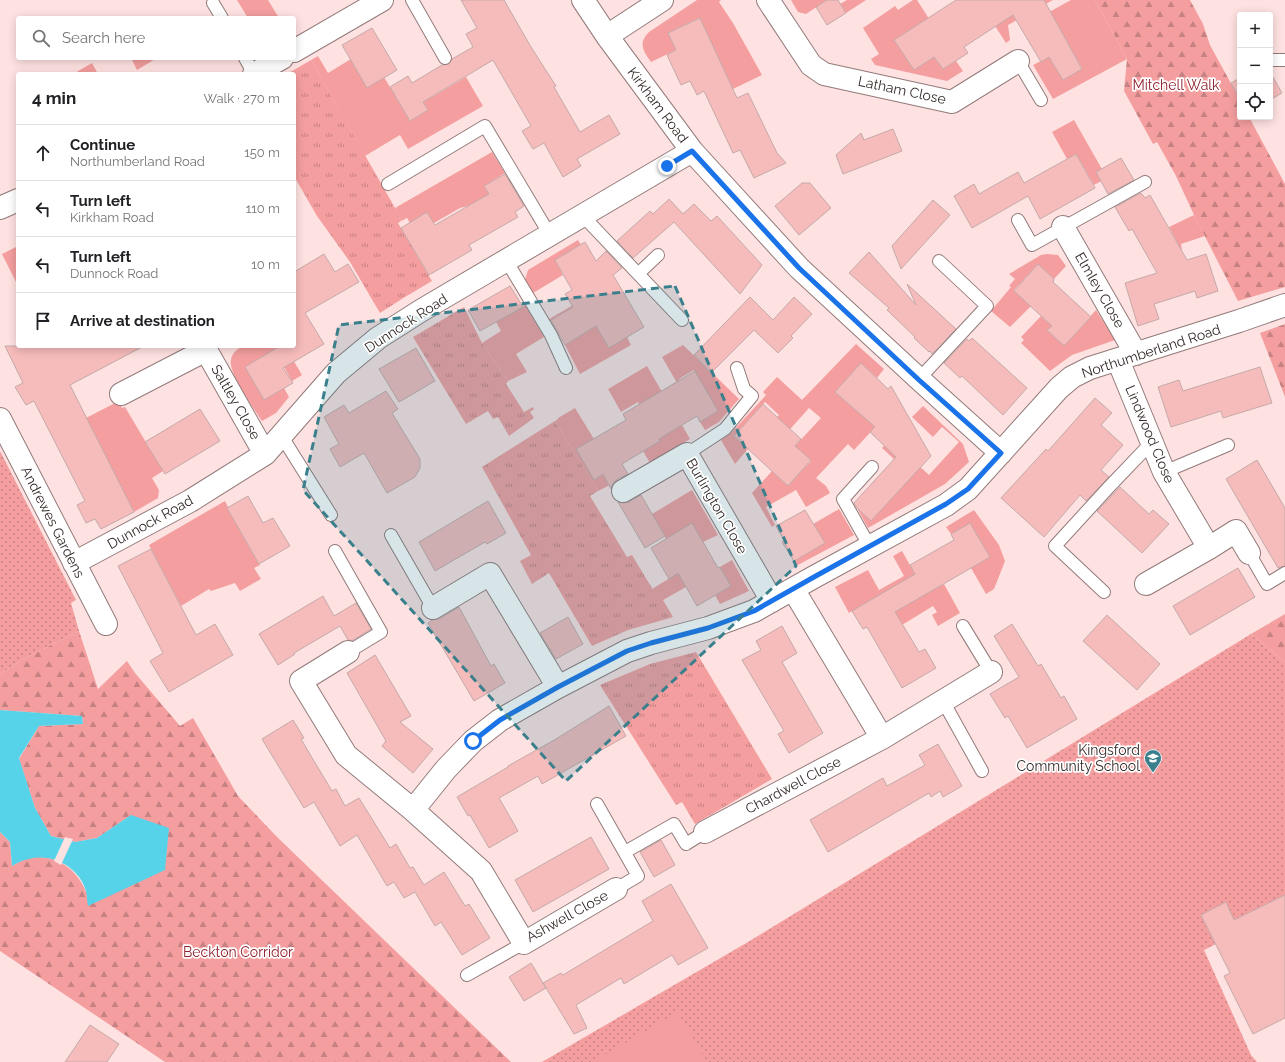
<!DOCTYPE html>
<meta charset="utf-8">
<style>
body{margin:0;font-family:Raleway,sans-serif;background:#f6f6f6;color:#202124}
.controls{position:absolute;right:12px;top:12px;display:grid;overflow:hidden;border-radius:4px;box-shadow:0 2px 10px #0003}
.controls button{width:36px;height:36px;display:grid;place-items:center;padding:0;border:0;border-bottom:1px solid #e0e0e0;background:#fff;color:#202124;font:20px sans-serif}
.stop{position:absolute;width:12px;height:12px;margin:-9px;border:3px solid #1a73e8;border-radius:50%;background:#fff}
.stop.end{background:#1a73e8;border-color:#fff;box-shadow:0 1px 4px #0008}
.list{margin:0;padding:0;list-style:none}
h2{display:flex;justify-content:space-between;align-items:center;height:52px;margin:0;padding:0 16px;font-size:17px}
h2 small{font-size:13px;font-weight:400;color:#757577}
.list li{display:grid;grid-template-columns:26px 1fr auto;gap:12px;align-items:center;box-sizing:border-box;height:56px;padding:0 16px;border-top:1px solid #e0e0e0}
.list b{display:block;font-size:15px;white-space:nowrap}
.list p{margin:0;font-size:13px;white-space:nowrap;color:#757577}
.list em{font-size:13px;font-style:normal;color:#757577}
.icon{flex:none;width:22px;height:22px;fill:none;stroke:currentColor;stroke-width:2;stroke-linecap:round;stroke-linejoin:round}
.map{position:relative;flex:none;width:1285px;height:1062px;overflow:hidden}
.search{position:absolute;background:#fff;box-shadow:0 2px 10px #0003;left:16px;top:16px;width:280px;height:44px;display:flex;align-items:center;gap:10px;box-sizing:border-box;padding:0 14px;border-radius:4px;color:#757577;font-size:15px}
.panel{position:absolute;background:#fff;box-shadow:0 2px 10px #0003;left:16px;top:72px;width:280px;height:276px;border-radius:4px}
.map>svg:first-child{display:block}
</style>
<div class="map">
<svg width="1285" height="1062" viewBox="0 0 1285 1062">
<defs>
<pattern id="grass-tufts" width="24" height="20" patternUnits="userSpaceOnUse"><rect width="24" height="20" fill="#f49e9f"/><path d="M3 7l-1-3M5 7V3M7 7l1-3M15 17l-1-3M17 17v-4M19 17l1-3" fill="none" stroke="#c68182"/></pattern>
<pattern id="forest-firs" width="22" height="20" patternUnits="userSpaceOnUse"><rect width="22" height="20" fill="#f49e9f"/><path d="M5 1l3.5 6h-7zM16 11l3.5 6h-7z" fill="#c68182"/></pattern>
<pattern id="park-dots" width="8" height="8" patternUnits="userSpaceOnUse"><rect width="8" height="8" fill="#f49e9f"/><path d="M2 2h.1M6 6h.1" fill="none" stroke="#c68182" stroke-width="1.8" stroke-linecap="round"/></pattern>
</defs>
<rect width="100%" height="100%" fill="#fee2e1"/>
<path fill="url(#grass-tufts)" d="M311,60L395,208L401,221L398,223L432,281L405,297L380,313L350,262L317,216L294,176V74H287Z
M464,307L482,343L508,381L506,384L524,412L533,407L534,409L530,412L534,418L509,436L498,417L493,419L488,411L466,424L413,337Z
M555,421L598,491L590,496L627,557L632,555L670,618L628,630L592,646L549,573L532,584L520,561L531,555L482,467Z
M696,652L772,779L695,824L682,802L676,805L600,685L650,664Z"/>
<path fill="url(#forest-firs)" d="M1095,0H1190L1203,24L1210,45L1240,100V117H1249L1285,184V287L1238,301L1194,215L1176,176L1157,142L1153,144L1124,91L1127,59Z
M1285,324V397L1260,333Z
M1285,614V662L1251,634Z
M79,631L98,689L127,661L135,673L180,726L193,718L238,796L276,836L511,1062H165L0,951V832L10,842L12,866C17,863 23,860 29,858C55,853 77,869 86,892L131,815L97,838L75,842L51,836L35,808L19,759L39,726L83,724L82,716L0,710V674L25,658Z"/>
<path fill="url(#park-dots)" d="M0,451L76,600L71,603L79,631L25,658L0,674Z
M1251,634L1285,662V895L1234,920L1226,903L1201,915L1216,944L1204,950L1251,1055L1257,1062H542L748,942Z"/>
<path fill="#f49e9f" d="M237,0H268L279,18H248Z
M697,0H721L719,2L733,23L762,75L733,89L699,18L668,33L676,50L651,62C643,51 638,43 649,32Z
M791,0H827L806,14L798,12Z
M847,0H866L846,13L840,4Z
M913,0H917L933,25L895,40L914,70L934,57L943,69L956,61L963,71L947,81L875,65L871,59L879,54L863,28L895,6L898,10Z
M1045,0H1053L1008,25L1010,40L1006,43L995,26L1010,16Z
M1071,0H1095L1127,59L1053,99L1033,65L1049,57L1063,80L1082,68L1052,16L1022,27Z
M318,56L328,73L351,59L384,77L410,121L428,110L420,97L429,92L432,97L466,77L483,106L408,149L400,135L365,156L311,60Z
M131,58H157L137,70Z
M92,63L98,74H73Z
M1074,120L1107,178L1094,185L1076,154L1067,159L1052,132Z
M492,152L505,173L484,186L489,194L468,206L460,208L434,223L415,231L407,218L401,221L395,208Z
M1194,215L1205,236L1181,244L1182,251L1148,258L1177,242L1169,227Z
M578,240L581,245L555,260L563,275L533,293L525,280L528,270Z
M18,246V286L2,254Z
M1047,254L1058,255L1066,266L1054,279L1038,264L1014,290L1031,306L1010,327L991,311L1011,287L1009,286L1015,279L1009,274L1041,255Z
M587,297L600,333L609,348L627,337L631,345L580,374L565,345L580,336L558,316L550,321L549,319Z
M525,305L544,337L516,354L527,372L508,381L482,343L501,331L496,322Z
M1096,310L1115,340L1072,355L1050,371L1021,343L1024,340L1021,337L1041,316L1052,326L1048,331L1064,345Z
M856,344L884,369L877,378L861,363L835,392L851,406L878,424L854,450L848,444L816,478L826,486L830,493L806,507L796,490L766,507L775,525L772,527L752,493L772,471L788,485L811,461L795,446L821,418L809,408L784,436L771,424L779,415L765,402L734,436L748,449L735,464L721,440L731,433L766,395L763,392L777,377L802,400Z
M683,345L739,399L719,422L705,430L700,422L718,411L694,370L679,379L683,386L680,388L662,357Z
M243,346H285L302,375L292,381L274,350L245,367L284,388L289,397L276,413L262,421C254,409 228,373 231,360C232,353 237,349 243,346Z
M647,366L665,397V435L682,425L690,439L650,463L643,451L660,441L638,402L621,412L608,389Z
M119,401L122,408L125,407L163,471L152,478L159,490L158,498L134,512L86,418Z
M923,406L963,444L969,462L945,484L868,528L857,508L871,520L896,461L882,448L892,437L914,461L929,475L959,442L942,427L933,437L912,417Z
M575,408L594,439V480L611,469L618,481L598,491L555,421L558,419V418Z
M692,490L718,535L703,542L692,524L666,539L652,514Z
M225,501L228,507L227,508L259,564L260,565L254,568L261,579L240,591L235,583L211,591L209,589L181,606L149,545Z
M839,509L854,535L796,566L794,561L825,543L813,524Z
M974,510L999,545L1005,561L994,589L986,594L971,568L990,557L970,524L951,534L946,527Z
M902,551L926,594L944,584L960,613L938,626L932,615L937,612L933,606L902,625L894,610L852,611L849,613L835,587L868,570L879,590L904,576L893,556Z
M732,560L749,591L720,604L715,595L731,586L720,567Z
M678,573L686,587L663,600L673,617L670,618L652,589Z
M678,1012L707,1062H592Z"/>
<path fill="#57d3e9" d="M0,710L82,716L83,724L39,726L19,758L35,808L51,836L75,842L97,838L131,815L169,828L165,870L88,906C87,901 87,896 86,891C79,867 52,853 29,859C23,860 17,863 12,866L10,842L0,832Z"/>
<path fill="#fee2e1" d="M65,837L73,839L61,865L54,861Z"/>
<path fill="#f6bbbb" stroke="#c4aaa9" d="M461,0H504L531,47L556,86L554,87L580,132L609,115L620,134L577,159L581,166L563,177L544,143L533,149L522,131L531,126L493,60L423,102L428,110L410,121L390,87L408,76L412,83L442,65L449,64L452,59L473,47L466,34L477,28Z
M827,0H838L846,13L827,25L816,7Z
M956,0H1044L1082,69L1063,80L1049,57L1041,62L1013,15L964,47L968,53L943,69L934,57L914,70L894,40Z
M700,18L737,98L748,93L777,153L786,163L754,178L740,150L733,153L704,91L697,95L690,81L681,85L667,55L676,50L668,33Z
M372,28L397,70L367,88L342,45Z
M1270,72L1282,93L1270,100Z
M1240,78V99L1231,83Z
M893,129L902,151L843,174L836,155L861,133L864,140Z
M1076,154L1095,188L1040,219L1028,196L972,228L954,196L974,184L979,194L1018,172L1024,183Z
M1121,158L1134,180L1108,194L1096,172Z
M505,174L524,206L515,212L518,217L469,245L472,250L429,275L401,228L427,212L435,225L489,194L484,186Z
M802,183H810L831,208L799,235L775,206Z
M1141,193L1145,198L1150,195L1187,260L1206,254L1218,291L1197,298L1195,291L1154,304L1159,319L1138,326L1125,283L1157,273L1132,229L1129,231L1115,207Z
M669,199L683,214L694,204L711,221L717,216L762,265L740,294L674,222L633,258L617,241L650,211L653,214Z
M933,200L950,215L901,269L892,246Z
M585,242L596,261L606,251L622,268L613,275L644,327L609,348L596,326L565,345L551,320L573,307L565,294L572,290L555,260Z
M869,252L916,305L907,284L956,329L932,354L930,351L929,352L914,338L915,337L887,310L889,308L849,273Z
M324,254L335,272L348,264L359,282L305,313L324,344L283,368L293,383L264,400L245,367L280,346H294V272Z
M1038,264L1054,279L1053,282L1091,317L1064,346L1047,330L1052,326L1014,291Z
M510,286L523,307L480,331L468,310Z
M750,297L773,320L794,297L812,314L791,336L793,338L778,353L754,330L711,373L694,355Z
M972,338L1027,388L1003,415L962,376L960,378L944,363L967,339L969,341Z
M5,346H144L70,385L134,512L101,529L95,519L86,523L77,505L85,501L34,401L26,405L15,387L23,383Z
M416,348L435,381L399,402L379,369Z
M861,363L888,389L891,386L931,456L871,521L857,508L854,503L896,457L870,432L875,427L835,392Z
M1260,367L1272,403L1223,418L1221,411L1171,427L1158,387L1179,380L1183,391Z
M695,371L718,411L700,422L697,416L659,439L660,441L622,464L628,474L616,480L612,484L611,489L603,474L594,480L576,449L626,420L623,414Z
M386,391L398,409L392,413L420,459V468L415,477L387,493L364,453L340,467L330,449L339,444L324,417L344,405L349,413Z
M1095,398L1112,413L1101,425L1123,445L1101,470L1109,477L1086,501L1080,495L1044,537L1001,498L1046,449L1048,451Z
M763,404L801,439L795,446L811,460L788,486L734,436Z
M200,409L220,441L165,474L145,442Z
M1257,460L1285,508V566L1278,568L1226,479Z
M1120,487L1149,514L1153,510L1169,524L1142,553L1097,511Z
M641,495L665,536L645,548L618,502L623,503L629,502Z
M248,496L263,523L273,518L290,546L259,564L227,508Z
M488,501L506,533L487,544L485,542L435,571L419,542Z
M805,510L825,543L794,561L782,542L784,540L776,526Z
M692,523L718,568L720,567L731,586L697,606L678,573L669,579L651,548Z
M970,523L990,557L895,612L919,652L925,649L936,668L902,688L867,627L863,629L852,611L915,574L910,565L954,540L951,534Z
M151,549L196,635L215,624L233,655L169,692L150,661L163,653L118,566Z
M1238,568L1255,597L1190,635L1173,606Z
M323,596L334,616L356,603L371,629L352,641L348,640L340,626L294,653L295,654L278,665L259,634Z
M459,607L491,666L494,664L505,683L474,701L428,623L432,620L439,619Z
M1107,615L1160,664L1137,690L1083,641Z
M568,617L583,644L556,659L540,633Z
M1012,624L1038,666L1041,664L1061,698L1064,696L1077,719L1027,748L1008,716L1005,718L990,694L1019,677L994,636Z
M782,626L797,653L782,662L823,733L789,753L778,734L784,731L742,660L761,650L756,641Z
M375,655L411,716L400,722L433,749L413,773L382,746L386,741L347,673Z
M609,706L626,736L542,784L538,776L499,798L518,831L489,848L470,815L468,816L457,797L508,767V766L556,739Z
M293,720L304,738L301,739L311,756L332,791L336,789L345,806L359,798L390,848L396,844L410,868L413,867L424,885L444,872L465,906L469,904L490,938L462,955L441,922L435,926L415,892L404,898L394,882L387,886L357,835L340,846L314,802L304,808L262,739Z
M938,744L962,786L943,797L940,791L931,797L929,793L828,852L810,820L883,778L887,786L925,765L919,755Z
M591,837L609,869L533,912L515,880Z
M661,840L675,865L654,877L640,852Z
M671,884L708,948L678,965L672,955L624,984L621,978L576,1005L587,1028L574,1034L543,983L561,973L563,975L653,921L642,901Z
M1285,895V1018L1253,1034L1224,976L1230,973L1201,915L1226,902L1234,920Z
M531,963L546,988L524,1001L509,977Z
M90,1025L119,1044L107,1062H65Z"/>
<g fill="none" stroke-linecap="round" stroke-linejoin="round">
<g stroke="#937a7a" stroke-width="14">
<path id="service" d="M412,0L445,58
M213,3L222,18
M245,58L254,74
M1270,60H1285
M1018,61L1041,100
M388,184L485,126L550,235
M583,216L682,320
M1018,220L1032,245L1145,182
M506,260L551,335L566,368
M638,274L658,255
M919,379L987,306L939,261
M281,435L331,515
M687,454L725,429L752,396L744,389L737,368
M1164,472L1228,445
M391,535L433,608
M870,547L843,499L872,467
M335,551L381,632L348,652
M1249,553L1267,584L1285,573
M1104,592L1055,546L1109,487L1152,442
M963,626L991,672
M943,701L982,771
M597,804L638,876L616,889
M625,852L674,824L686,844L705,832
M467,975L524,943"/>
</g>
<g stroke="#937a7a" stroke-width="24">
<path id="minor" d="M583,0L607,36L692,151L799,268L919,379L1001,453
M768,0L811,65L824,74L952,102L1018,61
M607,36L662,0
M294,51L382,0
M254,74L282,58
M0,208L18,200
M1063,227L1136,354
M1118,360L1164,472L1209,548
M121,394L206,350L265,454
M0,419L106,624
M623,491L687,454L772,601
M74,563L190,501L265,454L336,373L378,338L422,310L692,151
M1146,584L1209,548L1236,531L1249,553
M793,589L882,738
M433,608L490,574L558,687
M348,652L301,681L346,755L413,810L481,871L524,943L616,889
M413,810L446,769L473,741L500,720L558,687L627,651L651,643L708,628L754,611L814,577L946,505L968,489L1059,388L1072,377L1090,368L1239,321L1285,305
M705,832L882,738L991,672"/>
</g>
<use href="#service" stroke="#fff" stroke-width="12"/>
<use href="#minor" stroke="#fff" stroke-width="22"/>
</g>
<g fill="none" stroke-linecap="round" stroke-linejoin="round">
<path stroke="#1a73e8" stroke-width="5" d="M473,741L500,720L558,687L627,651L651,643L708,628L754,611L814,577L946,504L968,489L1001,453L919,380L799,268L692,151L667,166"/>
</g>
<path fill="#397f8c" fill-opacity="0.2" stroke="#397f8c" stroke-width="3" stroke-dasharray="8 5" stroke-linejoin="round" d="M675,286L796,566L566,781L303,490L339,325Z"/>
<defs>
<g id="school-pin" transform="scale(0.9)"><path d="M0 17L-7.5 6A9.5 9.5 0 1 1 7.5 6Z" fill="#397f8c" stroke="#fff"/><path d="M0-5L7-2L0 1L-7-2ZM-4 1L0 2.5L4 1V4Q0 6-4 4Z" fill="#fff"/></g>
</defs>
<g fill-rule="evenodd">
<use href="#school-pin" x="1153" y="758"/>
</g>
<g text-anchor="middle" stroke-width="3.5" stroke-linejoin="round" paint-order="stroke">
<g font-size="14" fill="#8e222f" stroke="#fff">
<text x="1176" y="90">Mitchell Walk</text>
<text x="238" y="957">Beckton Corridor</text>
</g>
<g font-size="14" fill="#352b2a" stroke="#fff">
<text transform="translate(902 90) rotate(12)" y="5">Latham Close</text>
<text transform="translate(658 105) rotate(53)" y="5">Kirkham Road</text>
<text transform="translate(1100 290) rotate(60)" y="5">Elmley Close</text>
<text transform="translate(406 323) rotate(-33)" y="5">Dunnock Road</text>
<text transform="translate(1151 351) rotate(-18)" y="5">Northumberland Road</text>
<text transform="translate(236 402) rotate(60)" y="5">Saltley Close</text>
<text transform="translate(1150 434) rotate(67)" y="5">Lindwood Close</text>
<text transform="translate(717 506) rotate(60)" y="5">Burlington Close</text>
<text transform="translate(53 522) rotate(63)" y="5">Andrewes Gardens</text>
<text transform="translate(150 522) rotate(-29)" y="5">Dunnock Road</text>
<text transform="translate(793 785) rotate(-28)" y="5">Chardwell Close</text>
<text transform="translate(567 916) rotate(-29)" y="5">Ashwell Close</text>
</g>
<g font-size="14" fill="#352b2a" stroke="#fff" text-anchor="end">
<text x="1140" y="755">Kingsford<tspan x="1140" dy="16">Community School</tspan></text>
</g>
</g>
</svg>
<div class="controls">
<button>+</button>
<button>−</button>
<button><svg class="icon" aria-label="locate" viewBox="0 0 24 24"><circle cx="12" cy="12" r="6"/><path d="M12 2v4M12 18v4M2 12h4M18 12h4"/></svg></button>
</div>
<div class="stop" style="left:473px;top:741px"></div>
<div class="stop end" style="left:667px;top:166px"></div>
<div class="search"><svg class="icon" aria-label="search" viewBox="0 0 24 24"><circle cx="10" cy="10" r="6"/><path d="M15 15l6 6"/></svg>Search here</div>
<section class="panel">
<h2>4 min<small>Walk · 270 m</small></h2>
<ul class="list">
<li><svg class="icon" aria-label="ahead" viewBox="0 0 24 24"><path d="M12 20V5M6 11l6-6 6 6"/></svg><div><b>Continue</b><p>Northumberland Road</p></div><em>150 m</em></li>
<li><svg class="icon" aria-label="left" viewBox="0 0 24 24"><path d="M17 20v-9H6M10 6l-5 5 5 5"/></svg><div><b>Turn left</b><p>Kirkham Road</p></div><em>110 m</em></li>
<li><svg class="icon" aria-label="left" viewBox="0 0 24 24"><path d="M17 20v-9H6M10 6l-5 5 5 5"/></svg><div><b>Turn left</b><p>Dunnock Road</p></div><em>10 m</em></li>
<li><svg class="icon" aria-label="arrive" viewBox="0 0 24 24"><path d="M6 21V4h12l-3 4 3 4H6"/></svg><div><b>Arrive at destination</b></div></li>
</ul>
</section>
</div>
